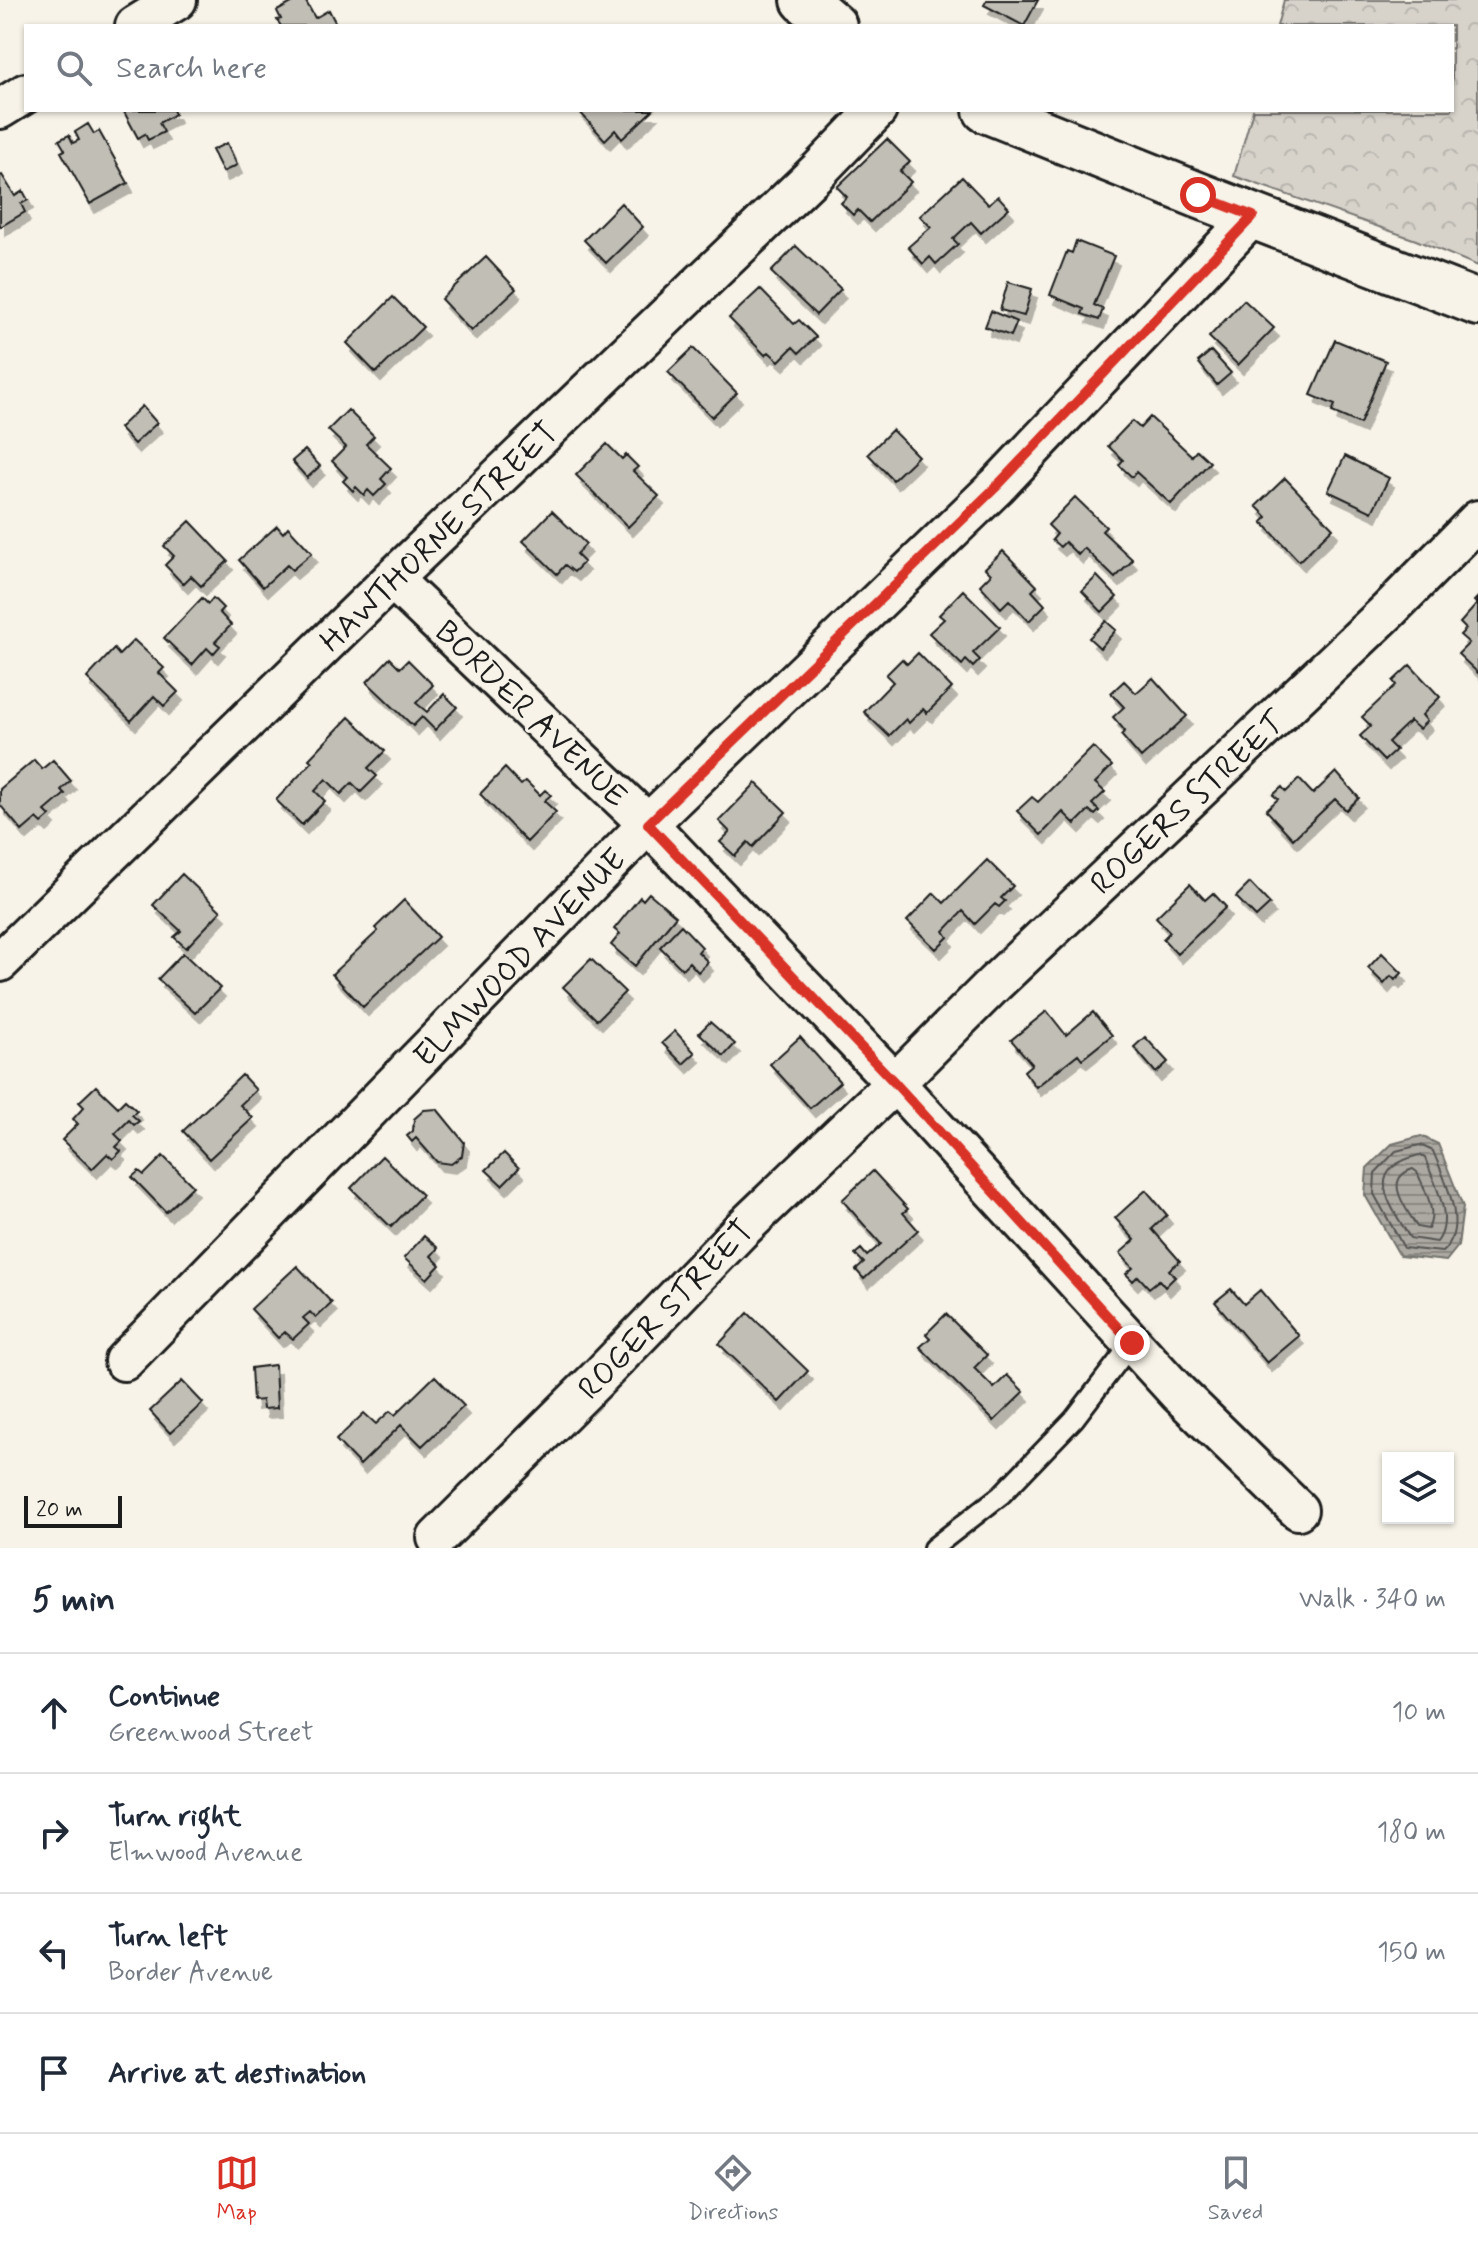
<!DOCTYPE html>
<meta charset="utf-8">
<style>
body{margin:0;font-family:Mynerve,sans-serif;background:#f2f2f3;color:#1f2937}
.controls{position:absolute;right:24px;bottom:24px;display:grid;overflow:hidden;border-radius:0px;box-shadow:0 2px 6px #0004}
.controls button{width:72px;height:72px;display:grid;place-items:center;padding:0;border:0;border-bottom:2px solid #e0e1e3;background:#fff;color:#1f2937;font:40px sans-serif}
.scale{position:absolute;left:24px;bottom:20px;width:98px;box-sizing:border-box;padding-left:8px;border:4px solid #1c1c1c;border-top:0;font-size:22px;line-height:28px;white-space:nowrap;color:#1c1c1c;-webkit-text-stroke:6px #f7f3e8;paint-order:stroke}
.stop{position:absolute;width:24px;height:24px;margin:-18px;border:6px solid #d93025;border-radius:50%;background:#fff}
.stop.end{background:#d93025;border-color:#fff;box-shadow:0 2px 8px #0008}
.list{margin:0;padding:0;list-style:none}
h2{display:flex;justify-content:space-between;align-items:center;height:104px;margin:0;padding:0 32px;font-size:34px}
h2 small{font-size:26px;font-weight:400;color:#747a83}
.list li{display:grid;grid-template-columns:52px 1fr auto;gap:24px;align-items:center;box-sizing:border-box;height:120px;padding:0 32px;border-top:2px solid #e0e1e3}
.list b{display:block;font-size:30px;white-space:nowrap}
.list p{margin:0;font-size:26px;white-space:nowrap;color:#747a83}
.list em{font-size:26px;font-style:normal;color:#747a83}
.icon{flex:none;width:44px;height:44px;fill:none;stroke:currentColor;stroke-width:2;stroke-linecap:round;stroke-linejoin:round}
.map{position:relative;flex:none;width:1478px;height:1548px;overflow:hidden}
.search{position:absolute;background:#fff;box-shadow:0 2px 6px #0004;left:24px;right:24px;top:24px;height:88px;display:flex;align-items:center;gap:20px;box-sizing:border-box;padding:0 28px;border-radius:0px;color:#747a83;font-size:30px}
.sheet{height:584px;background:#fff}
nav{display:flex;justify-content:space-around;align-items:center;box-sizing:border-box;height:112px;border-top:2px solid #e0e1e3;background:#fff;font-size:22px;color:#747a83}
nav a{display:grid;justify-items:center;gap:4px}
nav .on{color:#d93025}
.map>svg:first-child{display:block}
</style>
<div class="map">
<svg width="1478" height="1548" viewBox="0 0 1478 1548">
<defs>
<pattern id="forest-crowns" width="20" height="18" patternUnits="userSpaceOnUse" patternTransform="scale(2)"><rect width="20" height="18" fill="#d7d3cb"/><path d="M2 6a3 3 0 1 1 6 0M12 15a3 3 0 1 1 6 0" fill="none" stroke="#b8b5ae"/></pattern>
<pattern id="water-rules" width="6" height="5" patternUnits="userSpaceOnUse" patternTransform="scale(2)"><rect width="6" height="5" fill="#aca9a2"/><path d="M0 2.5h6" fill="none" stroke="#8b8983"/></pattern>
<filter id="shadow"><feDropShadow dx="5" dy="9" stdDeviation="0" flood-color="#0004"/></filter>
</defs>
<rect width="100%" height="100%" fill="#f7f3e8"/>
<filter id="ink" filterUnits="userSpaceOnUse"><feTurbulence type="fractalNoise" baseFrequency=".0125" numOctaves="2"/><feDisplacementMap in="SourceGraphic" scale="16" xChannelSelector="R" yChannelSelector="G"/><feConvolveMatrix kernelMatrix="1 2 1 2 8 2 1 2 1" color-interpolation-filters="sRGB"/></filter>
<g filter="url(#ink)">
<path fill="url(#forest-crowns)" stroke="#7a7874" stroke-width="2" d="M1284,0H1478V266L1416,240L1234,176L1253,110H1452V26H1277Z"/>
<path fill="url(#water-rules)" stroke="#72716c" stroke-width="2" d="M1421,1136L1438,1144L1463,1207L1458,1246L1446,1261L1400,1256L1365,1195L1367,1168L1392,1144Z"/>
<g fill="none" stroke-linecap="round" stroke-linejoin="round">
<path stroke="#565452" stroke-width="2" d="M1420,1145L1433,1151C1444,1179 1470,1227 1442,1252L1404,1248L1374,1194L1375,1173L1396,1151Z
M1419,1155L1425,1158C1434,1183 1455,1218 1437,1242L1410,1238C1390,1204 1361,1170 1419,1155Z
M1413,1169L1417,1172C1424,1189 1438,1211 1428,1229L1417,1227C1407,1209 1381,1179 1413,1169Z"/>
</g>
<path fill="#c0beb5" stroke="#1c1c1c" stroke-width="2" filter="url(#shadow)" d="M297,0H305L315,18L329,10L337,26H281L277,20L281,19L277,11Z
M987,0H1038L1024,26L984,5Z
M123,110H173L175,114L159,123L164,132L148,140L145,134L138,138Z
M578,110H653L622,139L615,130L605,140Z
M88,124L94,134L99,131L128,183L90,204L61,152L65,150L59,140L69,135L73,143L79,140L75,132Z
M887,139L910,162L900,171L911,182L870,222L858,210L853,215L841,203L847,197L837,187Z
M227,143L237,165L223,172L212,150Z
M2,175L15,196L23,191L28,200L21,204L25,212L0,227V176Z
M962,177L988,204L998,196L1009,208L981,233L971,222L953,239L958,244L936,264L930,257L923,264L908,247L931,227L920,216Z
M621,203L643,227L606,263L584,240Z
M1076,241L1114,256L1094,305L1103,309L1099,320L1082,314L1084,309L1050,295L1067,251L1072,253Z
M796,246L841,289L816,315L771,272Z
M486,257L516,289L471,331L441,299Z
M1008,282L1032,289L1024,316L1000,310Z
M760,289L794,324L799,320L816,337L799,353L793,347L779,361L769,352L765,355L729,318Z
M393,297L423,327L376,373L347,343Z
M1244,300L1274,328L1238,365L1209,337Z
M991,311L1017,322L1011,336L985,327Z
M1335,340L1386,361L1360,424L1332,412L1335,405L1311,395Z
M693,348L737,393L712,417L668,372Z
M1211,351L1231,373L1217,385L1198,362Z
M142,406L157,423L134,444L119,428Z
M348,410L374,436L366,444L391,468L381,479L386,484L374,496L368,490L364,495L356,487L353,491L343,481L347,477L332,461L346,447L328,430Z
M1150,417L1192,456L1197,450L1210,462L1171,504L1136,472L1132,477L1119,465L1123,460L1108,446L1132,421L1140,428Z
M892,430L918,456L893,480L868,454Z
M607,444L622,459L626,455L638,467L633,471L659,496L628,527L576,475Z
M305,450L320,466L307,478L292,461Z
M1345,456L1389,478L1372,512L1328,491Z
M1285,478L1333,528L1299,561L1262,522L1267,517L1256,506Z
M1075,497L1106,527L1102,531L1133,560L1115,578L1084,548L1078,555L1065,542L1060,547L1052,540L1057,534L1048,525Z
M552,511L586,544L576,554L584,562L574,572L565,565L557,574L523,541Z
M190,521L228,561L201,586L191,576L183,584L165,565L174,556L164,546Z
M277,526L283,533L288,527L312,553L292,570L287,565L263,587L239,560Z
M1003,551L1037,586L1032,591L1045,605L1029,621L1009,600L1001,608L980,585L991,574L985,568Z
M1097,576L1117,597L1102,612L1082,591Z
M963,590L1000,627L973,653L980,660L973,667L966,660L962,665L929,633L944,619L939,615Z
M1478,597V673L1458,654L1469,643L1460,635L1466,629L1460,623L1477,604L1474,601Z
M202,598L208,604L213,598L223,608L219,612L231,625L215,642L220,646L213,654L207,648L192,665L164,638Z
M1106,621L1116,630L1100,648L1089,638Z
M134,640L164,668L159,673L178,692L164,706L154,696L131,721L87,678L114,649L119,655Z
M918,653L952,688L927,713L923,709L909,723L906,719L889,736L864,712L893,682L886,675L902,659L907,664Z
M390,658L400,668L408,660L433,685L416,703L427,712L444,694L457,707L435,730L422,717L413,726L367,682Z
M1410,665L1440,697L1422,715L1427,721L1419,729L1410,721L1388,742L1396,750L1384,761L1360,736L1371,726L1362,717L1396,685L1393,681Z
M1153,678L1187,716L1141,758L1121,735L1125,731L1113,717L1124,707L1111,693L1124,681L1136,693Z
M349,717L385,751L368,768L377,776L361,792L352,783L341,794L326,779L315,791L325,801L302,825L276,800L312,762L309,759Z
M1093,747L1112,766L1095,783L1105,792L1092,804L1099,811L1095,815L1089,810L1075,824L1063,812L1041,835L1017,811L1032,797L1038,802Z
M34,760L42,769L53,760L71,781L61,790L65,794L45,811L50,816L42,823L37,818L22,831L0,805V789Z
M505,768L521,785L526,781L540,795L545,790L551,795L544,801L556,812L527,842L480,794Z
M1336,772L1359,798L1346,810L1335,799L1293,839L1266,810L1278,799L1273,795L1282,787L1286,792L1299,779L1313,794Z
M756,783L786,812L753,847L748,842L735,856L720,842L730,832L719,821Z
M987,860L1013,886L1001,898L1005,901L999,907L995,904L975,924L963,911L944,931L948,937L936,949L907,921L934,893L944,903Z
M182,874L221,911L186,948L174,937L181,931L153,905Z
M1250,883L1270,904L1256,917L1236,897Z
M1190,884L1205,900L1213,893L1226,907L1177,954L1163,939L1170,932L1156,917Z
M649,893L676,916L635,966L611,945L620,934L614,929L640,897L643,900Z
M404,900L438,937L363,1007L332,974L378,931L375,928Z
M681,925L702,947L698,952L708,962L698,972L689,962L682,969L660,947Z
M183,953L220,988L195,1013L158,979Z
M1382,953L1402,973L1395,980L1391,976L1384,984L1368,968Z
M591,959L625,992L597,1020L563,987Z
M1047,1011L1066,1035L1093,1012L1112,1035L1082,1059L1078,1054L1036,1087L1024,1071L1032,1064L1011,1040Z
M710,1022L735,1044L724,1056L699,1033Z
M675,1031L695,1053L683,1064L662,1043Z
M800,1037L840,1082L810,1108L770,1064Z
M1145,1037L1168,1062L1156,1073L1134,1047Z
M242,1075L256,1090L240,1105L253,1118L209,1159L183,1131Z
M96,1086L118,1107L125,1100L137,1111L132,1115L139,1121L134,1125L129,1120L115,1134L122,1141L116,1147L121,1151L113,1159L107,1154L92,1169L62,1140L78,1124L73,1119L84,1107L79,1102Z
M437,1109L464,1142L462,1156L451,1164L437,1162L416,1138L412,1142L407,1136L413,1131L414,1119L424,1110Z
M504,1153L519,1168L502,1185L486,1170Z
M163,1156L193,1186L166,1212L132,1177L139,1171L144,1175Z
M382,1156L422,1195L391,1227L351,1188Z
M873,1171L908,1209L903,1213L918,1230L864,1279L856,1270L864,1263L855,1254L861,1249L867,1256L881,1244L842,1200Z
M1146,1190L1167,1215L1152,1229L1180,1261L1169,1270L1175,1277L1165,1287L1159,1280L1149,1288L1138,1276L1133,1281L1126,1274L1133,1268L1120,1253L1135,1240L1115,1218Z
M424,1236L438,1248L431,1256L440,1265L427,1279L404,1258Z
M297,1266L332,1303L316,1318L310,1312L303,1318L309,1324L293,1339L285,1332L278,1338L251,1309Z
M1231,1289L1244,1304L1260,1290L1299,1336L1267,1363L1215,1302Z
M748,1313L808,1371L779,1402L719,1344Z
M946,1314L987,1355L974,1368L994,1388L1007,1375L1024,1392L994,1421L920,1347L930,1338L926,1334Z
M275,1365L277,1408L263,1409L262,1400L253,1401L251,1368Z
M435,1376L464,1406L422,1446L401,1425L360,1465L336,1440L364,1413L376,1424L390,1411L395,1415Z
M182,1381L203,1403L170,1433L150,1411Z"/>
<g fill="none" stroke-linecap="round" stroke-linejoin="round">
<g stroke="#1c1c1c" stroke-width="24">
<path id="lane" d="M933,1548L1001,1495L1074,1419L1132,1343"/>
</g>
<g stroke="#1c1c1c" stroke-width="44">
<path id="street" d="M135,26L177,0
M0,109L26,93
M392,579L648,824L895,1083L1178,1393L1298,1510
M0,962L392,579L819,170L877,110
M124,1361L648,824L997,486L1253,216
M437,1538L597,1379L740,1231L895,1083L994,984L1389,610L1478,520"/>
</g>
<g stroke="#1c1c1c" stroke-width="50">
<path id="secondary" d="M804,0L834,26
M986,110L1198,195L1478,303"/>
</g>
<use href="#lane" stroke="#f7f3e8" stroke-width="18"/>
<use href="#street" stroke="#f7f3e8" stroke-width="38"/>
<use href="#secondary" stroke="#f7f3e8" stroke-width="44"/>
</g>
</g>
<g fill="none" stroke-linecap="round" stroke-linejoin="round" filter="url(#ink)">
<path stroke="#d93025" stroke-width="10" d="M1132,1343L895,1083L648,824L997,486L1253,216L1198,195"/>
</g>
<g text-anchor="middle" stroke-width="6" stroke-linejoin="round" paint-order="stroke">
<g font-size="32" fill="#1c1c1c" stroke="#f7f3e8">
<text transform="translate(438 536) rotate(-44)" y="11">HAWTHORNE STREET</text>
<text transform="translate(532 713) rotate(44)" y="11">BORDER AVENUE</text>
<text transform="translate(1187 802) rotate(-43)" y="11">ROGERS STREET</text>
<text transform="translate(519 957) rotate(-46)" y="11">ELMWOOD AVENUE</text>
<text transform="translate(665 1309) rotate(-46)" y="11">ROGER STREET</text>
</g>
</g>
</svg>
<div class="controls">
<button><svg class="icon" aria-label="layers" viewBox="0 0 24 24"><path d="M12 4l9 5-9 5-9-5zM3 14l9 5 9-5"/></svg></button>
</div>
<div class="scale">20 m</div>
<div class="stop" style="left:1198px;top:195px"></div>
<div class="stop end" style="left:1132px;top:1343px"></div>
<div class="search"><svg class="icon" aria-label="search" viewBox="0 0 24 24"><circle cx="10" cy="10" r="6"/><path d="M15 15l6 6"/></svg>Search here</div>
</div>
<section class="sheet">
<h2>5 min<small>Walk · 340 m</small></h2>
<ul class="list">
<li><svg class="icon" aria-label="ahead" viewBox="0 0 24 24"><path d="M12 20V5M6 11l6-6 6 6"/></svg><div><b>Continue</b><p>Greenwood Street</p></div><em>10 m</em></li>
<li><svg class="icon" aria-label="right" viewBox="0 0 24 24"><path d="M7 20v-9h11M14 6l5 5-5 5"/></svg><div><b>Turn right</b><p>Elmwood Avenue</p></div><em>180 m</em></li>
<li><svg class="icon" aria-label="left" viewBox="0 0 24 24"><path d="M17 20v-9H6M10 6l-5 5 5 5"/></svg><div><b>Turn left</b><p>Border Avenue</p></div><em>150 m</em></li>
<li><svg class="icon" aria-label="arrive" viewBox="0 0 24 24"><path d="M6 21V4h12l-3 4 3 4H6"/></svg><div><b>Arrive at destination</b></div></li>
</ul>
</section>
<nav>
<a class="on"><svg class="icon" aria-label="map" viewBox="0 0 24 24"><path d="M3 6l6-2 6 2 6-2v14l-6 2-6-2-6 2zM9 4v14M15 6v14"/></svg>Map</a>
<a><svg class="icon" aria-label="directions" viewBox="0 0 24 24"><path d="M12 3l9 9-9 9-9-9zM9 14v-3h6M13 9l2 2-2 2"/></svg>Directions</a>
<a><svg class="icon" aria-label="saved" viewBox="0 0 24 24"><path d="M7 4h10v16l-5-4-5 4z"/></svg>Saved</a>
</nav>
